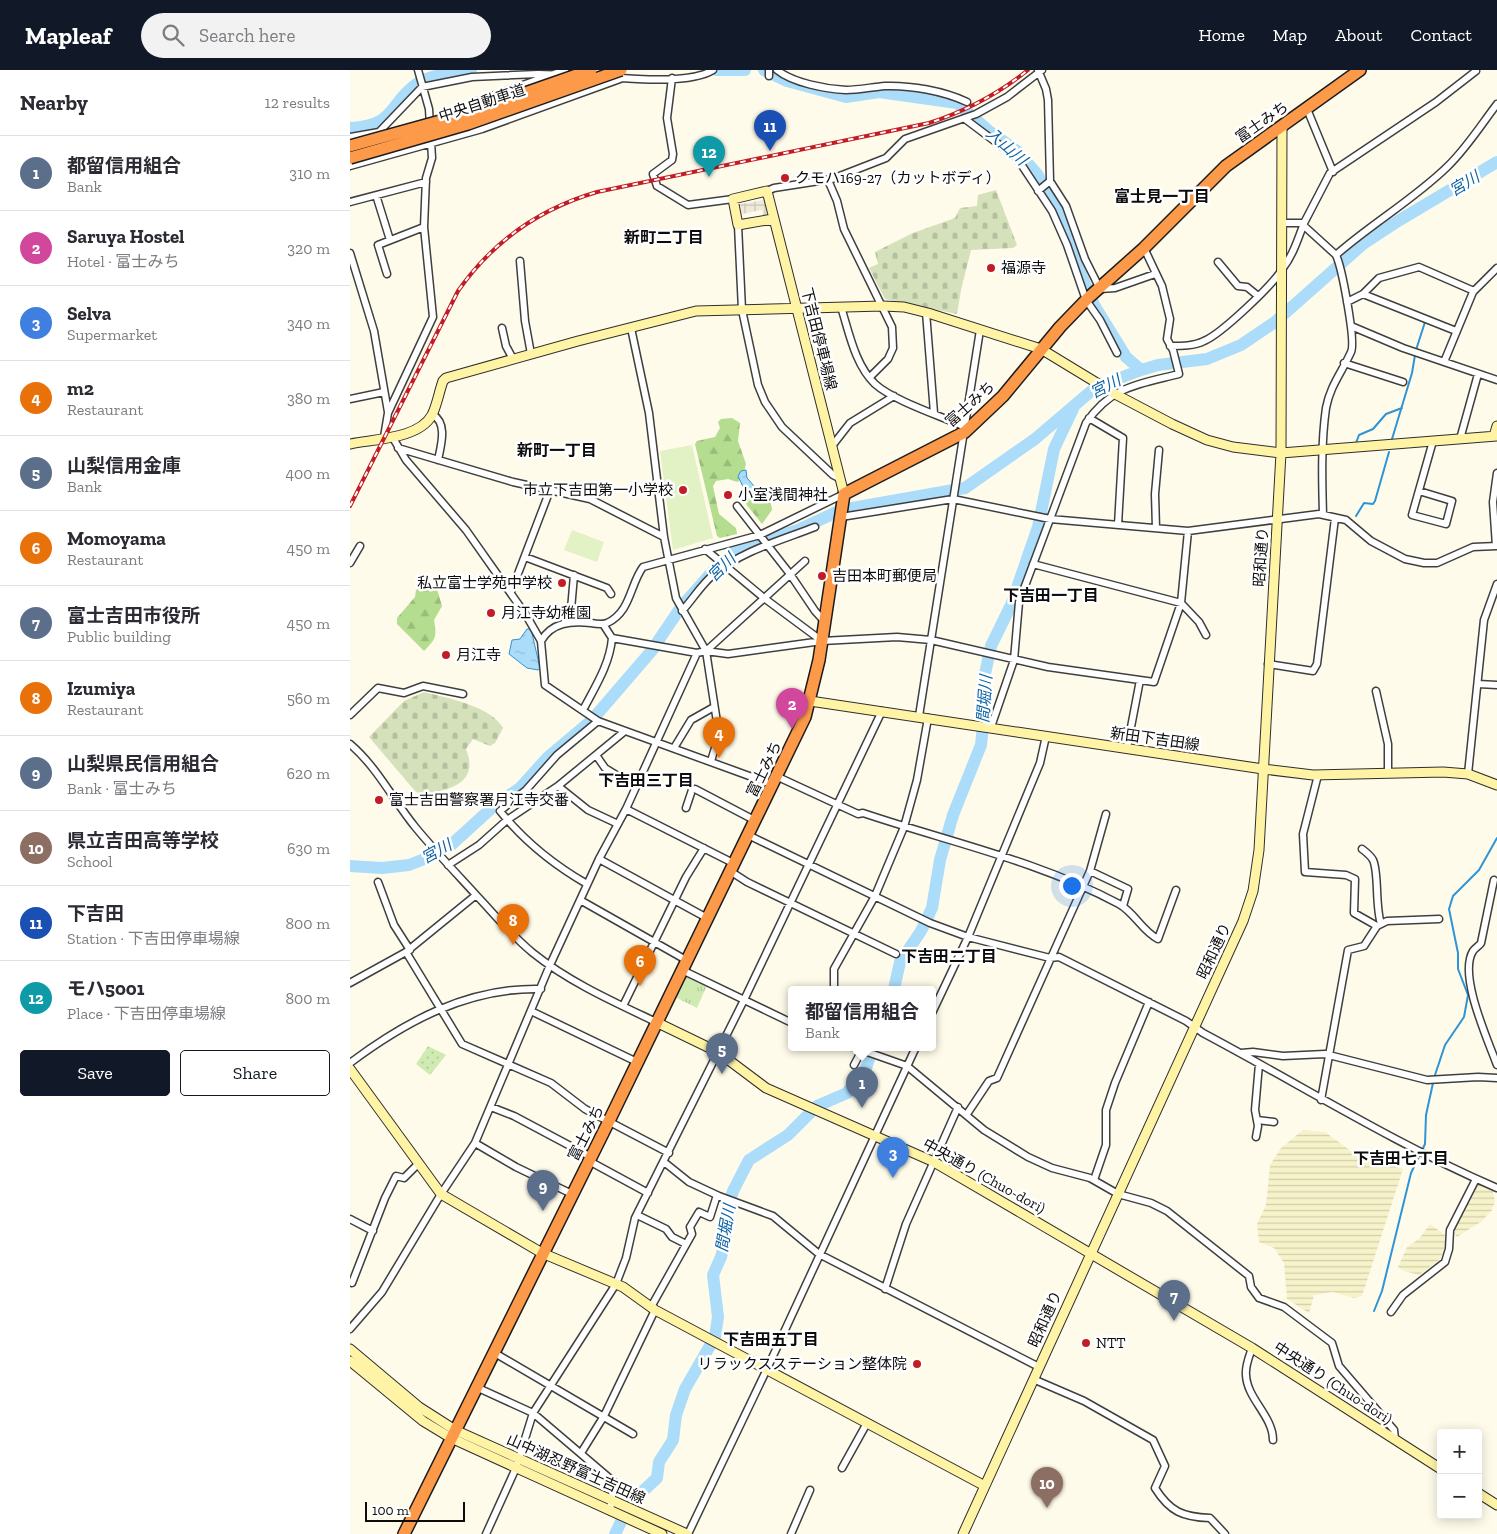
<!DOCTYPE html>
<meta charset="utf-8">
<style>
body{margin:0;font-family:"Zilla Slab","Noto Sans JP",serif;background:#f2f2f3;color:#2b2b33}
.controls{position:absolute;right:15px;bottom:15px;display:grid;overflow:hidden;border-radius:5px;box-shadow:0 2px 12px #0003}
.controls button{width:45px;height:45px;display:grid;place-items:center;padding:0;border:0;border-bottom:1px solid #e1e1e2;background:#fff;color:#2b2b33;font:25px sans-serif}
.scale{position:absolute;left:15px;bottom:12px;width:100px;box-sizing:border-box;padding-left:5px;border:2px solid #0c0c0c;border-top:0;font-size:14px;line-height:18px;white-space:nowrap;color:#0c0c0c;-webkit-text-stroke:4px #fff;paint-order:stroke}
.you{position:absolute;left:721px;top:815px;width:18px;height:18px;margin:-12px;border:4px solid #fff;border-radius:50%;background:#1a73e8;box-shadow:0 0 0 8px #1a73e833}
.badge{display:grid;place-items:center;width:32px;height:32px;border-radius:50%;background:#111827;color:#fff;font-size:16px;font-weight:700}
.pin{position:absolute;translate:-50% -41px;filter:drop-shadow(0 1px 2px #0008)}
.pin::after{content:'';position:absolute;top:26px;width:18px;height:15px;background:inherit;clip-path:polygon(0 0,100% 0,50% 100%)}
.popup{position:absolute;left:438px;top:916px;width:148px;height:65px;box-sizing:border-box;display:grid;place-content:center;border-radius:5px;background:#fff;filter:drop-shadow(0 1px 4px #0005);font-size:16px;white-space:nowrap;color:#7c7c81}
.popup b{font-size:19px;color:#2b2b33}
.popup::after{content:'';position:absolute;left:50%;top:100%;margin-left:-10px;border:10px solid transparent;border-top-color:#fff}
.list{margin:0;padding:0;list-style:none}
h2{display:flex;justify-content:space-between;align-items:center;height:65px;margin:0;padding:0 20px;font-size:21px}
h2 small{font-size:16px;font-weight:400;color:#7c7c81}
.list li{display:grid;grid-template-columns:32px 1fr auto;gap:15px;align-items:center;box-sizing:border-box;height:75px;padding:0 20px;border-top:1px solid #e1e1e2}
.list b{display:block;font-size:19px;white-space:nowrap}
.list p{margin:0;font-size:16px;white-space:nowrap;color:#7c7c81}
.list em{font-size:16px;font-style:normal;color:#7c7c81}
.actions{display:flex;gap:10px;padding:15px 20px}
.actions a{flex:1;padding:11px 0;border:1px solid #111827;border-radius:5px;text-align:center;font-size:18px;color:#111827}
.actions .main{background:#111827;color:#fff}
.icon{flex:none;width:28px;height:28px;fill:none;stroke:currentColor;stroke-width:2;stroke-linecap:round;stroke-linejoin:round}
.map{position:relative;flex:none;width:1147px;height:1464px;overflow:hidden}
header{display:flex;align-items:center;gap:30px;box-sizing:border-box;height:70px;padding:0 25px;background:#111827;color:#fff}
header strong{font-size:24px}
nav{display:flex;gap:28px;margin-inline-start:auto;font-size:18px}
.search{width:350px;height:45px;background:#f2f2f3;display:flex;align-items:center;gap:12px;box-sizing:border-box;padding:0 18px;border-radius:28px;color:#7c7c81;font-size:19px}
main{display:flex}
aside{flex:1;background:#fff}
.map>svg:first-child{display:block}
</style>
<header>
<strong>Mapleaf</strong>
<div class="search"><svg class="icon" aria-label="search" viewBox="0 0 24 24"><circle cx="10" cy="10" r="6"/><path d="M15 15l6 6"/></svg>Search here</div>
<nav><a>Home</a><a>Map</a><a>About</a><a>Contact</a></nav>
</header>
<main>
<aside>
<h2>Nearby<small>12 results</small></h2>
<ul class="list">
<li><span class="badge" style="background:#5c6f8a">1</span><div><b>都留信用組合</b><p>Bank</p></div><em>310 m</em></li>
<li><span class="badge" style="background:#d1479c">2</span><div><b>Saruya Hostel</b><p>Hotel · 富士みち</p></div><em>320 m</em></li>
<li><span class="badge" style="background:#3f7fe0">3</span><div><b>Selva</b><p>Supermarket</p></div><em>340 m</em></li>
<li><span class="badge" style="background:#e8710a">4</span><div><b>m2</b><p>Restaurant</p></div><em>380 m</em></li>
<li><span class="badge" style="background:#5c6f8a">5</span><div><b>山梨信用金庫</b><p>Bank</p></div><em>400 m</em></li>
<li><span class="badge" style="background:#e8710a">6</span><div><b>Momoyama</b><p>Restaurant</p></div><em>450 m</em></li>
<li><span class="badge" style="background:#5c6f8a">7</span><div><b>富士吉田市役所</b><p>Public building</p></div><em>450 m</em></li>
<li><span class="badge" style="background:#e8710a">8</span><div><b>Izumiya</b><p>Restaurant</p></div><em>560 m</em></li>
<li><span class="badge" style="background:#5c6f8a">9</span><div><b>山梨県民信用組合</b><p>Bank · 富士みち</p></div><em>620 m</em></li>
<li><span class="badge" style="background:#8d6e63">10</span><div><b>県立吉田高等学校</b><p>School</p></div><em>630 m</em></li>
<li><span class="badge" style="background:#1a4fb4">11</span><div><b>下吉田</b><p>Station · 下吉田停車場線</p></div><em>800 m</em></li>
<li><span class="badge" style="background:#0f9aa8">12</span><div><b>モハ5001</b><p>Place · 下吉田停車場線</p></div><em>800 m</em></li>
</ul>
<div class="actions"><a class="main">Save</a><a>Share</a></div>
</aside>
<div class="map">
<svg width="1147" height="1464" viewBox="0 0 1147 1464">
<defs>
<pattern id="farmland-rules" width="6" height="5" patternUnits="userSpaceOnUse" patternTransform="scale(1.25)"><rect width="6" height="5" fill="#f6f2c9"/><path d="M0 2.5h6" fill="none" stroke="#d2ceab"/></pattern>
<pattern id="grass-dots" width="8" height="8" patternUnits="userSpaceOnUse" patternTransform="scale(1.25)"><rect width="8" height="8" fill="#d0ebb2"/><path d="M2 2h.1M6 6h.1" fill="none" stroke="#b1c898" stroke-width="1.8" stroke-linecap="round"/></pattern>
<pattern id="forest-firs" width="22" height="20" patternUnits="userSpaceOnUse" patternTransform="scale(1.25)"><rect width="22" height="20" fill="#b4dd90"/><path d="M5 1l3.5 6h-7zM16 11l3.5 6h-7z" fill="#9abc7b"/></pattern>
<pattern id="cemetery-stones" width="16" height="16" patternUnits="userSpaceOnUse" patternTransform="scale(1.25)"><rect width="16" height="16" fill="#d5e1bb"/><path d="M2 7V4a2 2 0 0 1 4 0v3zM10 15v-3a2 2 0 0 1 4 0v3z" fill="#b6c0a0"/></pattern>
<pattern id="park-tufts" width="24" height="20" patternUnits="userSpaceOnUse" patternTransform="scale(1.25)"><rect width="24" height="20" fill="#d0ebb2"/><path d="M3 7l-1-3M5 7V3M7 7l1-3M15 17l-1-3M17 17v-4M19 17l1-3" fill="none" stroke="#b1c898"/></pattern>
<pattern id="plaza-grid" width="8" height="8" patternUnits="userSpaceOnUse" patternTransform="scale(1.25)"><rect width="8" height="8" fill="#efe9da"/><path d="M0 4h8M4 0v8" fill="none" stroke="#ccc7ba"/></pattern>
<pattern id="water-ripples" width="26" height="14" patternUnits="userSpaceOnUse" patternTransform="scale(1.25)"><rect width="26" height="14" fill="#abddfa"/><path d="M2 4q2-2 4 0t4 0M15 11q2-2 4 0t4 0" fill="none" stroke="#92bcd5"/></pattern>
</defs>
<rect width="100%" height="100%" fill="#fffbea"/>
<path fill="url(#farmland-rules)" d="M953,1060L975,1062L1001,1081L1053,1099L1012,1226L1004,1228L983,1222L964,1225L959,1243L937,1229L934,1193L924,1178L909,1172L907,1154L916,1135L920,1095L931,1078Z
M1128,1114L1143,1121L1145,1131L1142,1140L1132,1151L1107,1167L1104,1163V1156Z
M1080,1154L1095,1165L1094,1180L1089,1190L1069,1205L1054,1201L1048,1197L1057,1177L1069,1169Z"/>
<path fill="url(#grass-dots)" d="M78,976L96,985L80,1005L66,994Z"/>
<path fill="url(#forest-firs)" d="M382,348L390,353L388,371L396,394L394,402L397,406L387,412L378,409L366,411L363,416L369,444L386,458L387,464L370,468L367,466L345,374L347,371L365,367L370,358L368,352L371,349Z
M406,416L419,422L422,440L412,454L396,434L399,426L405,423Z
M72,516L87,519L92,536L84,550C87,567 86,569 74,581L47,554V548L65,527L66,520Z"/>
<path fill="url(#cemetery-stones)" d="M646,120L667,175L663,178L621,180L611,220L607,244L535,229L519,198L528,194L525,182L563,163L605,148L610,138L627,136L628,125Z
M74,622C97,628 141,636 153,658L145,673L140,676L123,669L116,679C130,714 99,720 71,725L65,721L19,667L54,631Z"/>
<path fill="url(#park-tufts)" d="M332,904L357,915L347,938L321,925Z"/>
<path fill="#e3f2c4" d="M342,375L363,468L323,480L310,381Z
M222,460L254,472L247,492L214,480Z"/>
<path fill="url(#plaza-grid)" d="M414,130L417,145L413,146L412,140L392,144L390,134Z"/>
<path fill="url(#water-ripples)" stroke="#2e94d5" d="M396,400L397,408L404,416L402,421L394,419L388,406L391,401Z
M177,559H181L190,598L188,600L177,598L159,584L162,570L170,569Z"/>
<g fill="none" stroke-linecap="round" stroke-linejoin="round">
<path stroke="#2e94d5" stroke-width="2" d="M1066,280L1075,252
M1042,369L1062,303L1065,285
M1006,373L1009,365L1023,359L1036,344L1052,338
M1006,446L1014,433L1023,434L1025,431L1039,382
M1084,1008L1095,975L1114,947L1118,925L1108,899V883L1099,839L1103,826L1129,800L1147,768
M1024,1241L1032,1221L1061,1103L1075,1074L1076,1045L1083,1013"/>
<path stroke="#abddfa" stroke-width="12" d="M366,0H395
M414,0L437,11L496,27L529,22L607,33L640,62L667,81L687,104L716,153L728,198L744,235L776,287L791,300
M0,58C48,55 37,34 68,13C82,4 105,3 121,0
M333,535L363,501L387,480L448,460L491,440L615,418L685,369L746,317L791,300L808,295L857,289L891,275L925,252L1013,174L1048,151L1147,92
M308,571L329,540
M0,796L32,798L59,795L82,786L101,775L145,735L170,718L198,687L242,650L304,578
M544,919L550,892L571,861L582,838L590,790L603,745L631,675L634,646L635,604L641,576L661,535L688,457L704,379L723,339
M265,1464L280,1433L307,1408L309,1392L323,1370L326,1345L335,1319L365,1267L368,1247L363,1205L371,1187L376,1167V1142L383,1121L399,1090L438,1065L467,1036L497,1023L516,998L523,977"/>
<g stroke="#3f3f3f" stroke-width="9">
<path id="street" d="M419,0V6
M427,0C443,13 476,19 496,20C509,20 522,17 535,16C560,15 594,21 617,32
M688,0L696,19L698,30L700,111L716,136L735,189L750,219L765,218L805,204
M258,7C284,9 341,14 363,0
M322,8L317,48L323,84L322,90L303,104L307,116L338,135L383,129
M125,32L215,0
M957,39L983,102
M615,49L667,88L702,141L717,175L736,230L750,250L767,283
M0,67L29,62L72,17L122,7L188,4L218,5
M0,96L132,59L270,9
M478,110L487,131L494,159L542,257L543,278L538,289L520,307
M417,121L424,118L482,109L536,88L555,69L626,44L657,27L692,0
M688,121L700,111
M26,125L40,170
M0,132L76,112
M933,153H954L980,103L1086,32L1126,1
M388,155L392,240L408,315L415,332L432,357L483,405L489,408
M953,155L986,185
M0,183L24,261L38,342
M170,191L175,251L181,284
M868,192L888,216L897,217L908,226
M37,204L28,175L74,157
M1013,224L1106,261
M997,232L1013,224L1029,208L1069,197L1124,221
M491,237C499,262 505,295 525,314C544,331 591,346 615,357
M576,242L584,343
M1001,256L1053,278L1147,310
M152,258L156,276L163,289
M281,258L299,343L314,467L326,528L356,581L369,665L361,691
M820,276C832,276 844,276 854,271C871,264 923,215 933,198C943,185 948,169 954,153
M1094,292L1123,222L1147,198
M994,293L1053,312
M0,329L34,322
M82,344C98,353 91,375 88,390
M739,348L773,368L768,455
M34,367L38,343L83,247L74,157L76,108L82,88L79,39L68,0
M43,368L56,390L116,460L176,545L191,571L195,615L248,651L424,715
M1110,369L1128,304
M482,376L500,353L544,326
M48,378L163,412L240,429L314,467
M1069,421L1102,431L1096,454L1062,445L1083,371
M387,436L440,504L465,541L474,551
M973,445C972,410 971,373 976,338C980,316 992,302 1001,282C1006,272 992,198 986,185C1021,154 1063,130 1097,97C1116,79 1131,55 1147,34
M491,447L603,429L700,449L838,461L969,444L996,450L1021,471L1055,489L1074,493H1087L1123,477L1147,476
M806,458L805,424L809,380
M1146,476L1143,432L1147,403
M355,479L414,528L472,571
M175,487L257,518L261,524
M0,493L10,476
M683,494L831,533L849,552L856,565
M161,522L200,420
M332,541C343,529 351,515 363,505C391,481 432,470 465,457
M220,551L224,505
M253,554L262,568L347,583
M191,571C202,552 221,551 241,553C246,554 252,555 257,553C281,542 280,514 293,497L410,465L494,424
M356,581L455,491
M918,594L963,601L967,594L985,448
M1128,614L1147,615
M1026,621L1038,674V703
M233,640C245,617 260,594 262,568
M0,645L28,618L54,623L73,616L113,624
M569,646L630,260
M641,657L664,590L669,532L736,353C761,316 789,314 829,304L823,280L817,269L820,249L812,216L794,178
M0,674C28,698 43,730 66,758C85,781 106,803 127,826C145,845 162,866 183,883C219,912 264,932 306,952
M324,678L341,650L364,637
M777,678L790,610
M246,685L255,698L286,717
M1118,704L1134,550L1147,514
M968,705L953,764L955,802L996,805L1005,809L1004,843L1027,856
M428,707L508,744L513,743C599,772 689,791 769,834C785,843 792,861 808,869L826,820
M208,716L238,740L268,754
M336,738L342,720L345,719L406,751
M276,739L383,793
M398,765L580,853L618,867L700,888L709,887L836,951L853,963C951,1015 1045,1074 1147,1118
M1012,779C1016,782 1021,786 1023,790C1029,802 1025,836 1031,854
M249,789L357,848
M98,795L129,775L157,750L208,716L275,661
M380,801L397,812L546,884
M740,801L778,819L773,836
M1144,810L1131,873C1129,876 1125,878 1123,881C1108,905 1138,970 1147,995
M28,812L44,855L60,880
M237,814C204,795 174,771 150,741L176,720L207,685L248,651
M230,830L336,890
M56,882L112,974L201,1013L235,1039L319,1083
M332,900L442,953
M0,913L56,882L126,825
M484,919V899L525,826L554,757L567,710L578,648
M273,936L336,807L354,778
M181,941L287,992
M582,943L618,867L690,693L696,666
M503,977L557,996L634,1060L678,1087L702,1098L740,1108L768,1124L801,1133L817,1141L899,1206L901,1217L909,1228L934,1237L982,1273L989,1296L1044,1360L1045,1369
M891,983L903,982L933,986L975,984L1077,1010L1128,1007L1147,1008
M0,993C56,951 119,917 191,919
M504,995L512,980L511,977
M971,1030L998,880L1014,876L1027,856L1037,851L1089,849
M141,1037L164,1046L241,1087
M617,1044L639,1011L647,1008L740,801L756,744
M907,1050L924,1052
M906,1067L908,1056L905,1040L909,994
M125,1073L166,1097L222,1124
M239,1091L298,1123
M314,1092L339,1112L369,1126L423,1146L469,1184L689,1297
M744,1110L756,1075V1040L765,1013L799,932
M287,1145L316,1159L322,1167L336,1174
M0,1149L23,1161
M2,1213L35,1128L46,1106L54,1108L69,1093
M535,1219L556,1154L608,1037
M301,1237L342,1164L340,1157L349,1142L360,1147L367,1125
M1041,1242L1053,1225L1095,1192L1099,1179L1100,1160L1126,1109
M0,1259L32,1222L91,1124L125,1073L200,895L249,789L276,739L347,583L356,581L378,584L472,571L547,567L581,570L698,597L804,612L831,533L838,461
M902,1278C899,1287 895,1296 896,1305C897,1329 923,1346 923,1370
M143,1282L283,1364
M683,1309L734,1331L803,1370L815,1396L805,1418C820,1442 833,1447 860,1448L875,1464
M126,1317L183,1343L264,1412L260,1441
M231,1383L254,1346L305,1240
M492,1398L517,1353
M136,1464L166,1398L183,1343L266,1214L276,1188L285,1148L394,930L532,641
M338,1464L416,1301L566,977
M441,1464L460,1420"/>
</g>
<g stroke="#2e2e2e" stroke-width="11">
<path id="secondary" d="M423,149L388,155L383,129L417,121L494,424
M1144,366L1147,356
M0,374C24,369 69,369 82,345C87,335 89,322 93,311L96,308L228,271L346,241L533,236L554,237L578,243L691,279L765,324L822,354L857,370L883,377L931,383L1147,366
M460,631L913,699L963,705L1093,702L1118,704L1147,715
M306,952L368,982L416,1018L584,1092L902,1278L1091,1399
M0,999L91,1124L192,1183L273,1217L305,1240L635,1416
M0,1279L69,1337L105,1360L337,1464
M0,1291L73,1351L101,1368L312,1464
M1128,1423L1147,1435
M613,1464L893,851L903,821L909,780L931,383L932,56"/>
</g>
<g stroke="#1d1d1d" stroke-width="14">
<path id="highway" d="M54,1464L259,1051L455,647L469,590L494,424L615,362L653,326L710,257L738,228L794,178L876,96L1010,0"/>
</g>
<use href="#street" stroke="#fff" stroke-width="6"/>
<use href="#secondary" stroke="#fff4a5" stroke-width="9"/>
<use href="#highway" stroke="#fd9a4a" stroke-width="11"/>
<g stroke="#c31c25" stroke-width="4">
<path id="rail" d="M0,436L108,221C143,171 189,139 247,122L579,53C616,41 648,24 678,0"/>
</g>
<use href="#rail" stroke="#fff" stroke-width="2" stroke-dasharray="5.5" stroke-linecap="butt"/>
<g stroke="#1d1d1d" stroke-width="14" stroke-linecap="butt">
<path id="highway-bridge" d="M0,76L112,45L241,0
M0,88L118,54L271,0"/>
</g>
<use href="#highway-bridge" stroke="#fd9a4a" stroke-width="11"/>
</g>
<g fill="#c31c25" stroke="#fff" stroke-width="2">
<circle cx="435" cy="108" r="5"/>
<circle cx="641" cy="198" r="5"/>
<circle cx="333" cy="420" r="5"/>
<circle cx="378" cy="425" r="5"/>
<circle cx="472" cy="506" r="5"/>
<circle cx="212" cy="513" r="5"/>
<circle cx="141" cy="543" r="5"/>
<circle cx="96" cy="585" r="5"/>
<circle cx="29" cy="730" r="5"/>
<circle cx="736" cy="1273" r="5"/>
<circle cx="567" cy="1294" r="5"/>
</g>
<g text-anchor="middle" stroke-width="5" stroke-linejoin="round" paint-order="stroke">
<g font-size="15" fill="#0c0c0c" stroke="#fff">
<text transform="translate(132 33) rotate(-18)" y="5">中央自動車道</text>
<text transform="translate(912 52) rotate(-35)" y="5">富士みち</text>
<text transform="translate(469 269) rotate(76)" y="5">下吉田停車場線</text>
<text transform="translate(620 334) rotate(-42)" y="5">富士みち</text>
<text transform="translate(911 487) rotate(-86)" y="5">昭和通り</text>
<text transform="translate(805 669) rotate(8)" y="5">新田下吉田線</text>
<text transform="translate(414 699) rotate(-64)" y="5">富士みち</text>
<text transform="translate(864 881) rotate(-65)" y="5">昭和通り</text>
<text transform="translate(236 1063) rotate(-63)" y="5">富士みち</text>
<text transform="translate(634 1106) rotate(29)" y="5">中央通り (Chuo-dori)</text>
<text transform="translate(695 1249) rotate(-66)" y="5">昭和通り</text>
<text transform="translate(983 1313) rotate(33)" y="5">中央通り (Chuo-dori)</text>
<text transform="translate(226 1399) rotate(24)" y="5">山中湖忍野富士吉田線</text>
</g>
<g font-size="15" fill="#0c0c0c" stroke="#fff" text-anchor="start">
<text x="445" y="113">クモハ169-27（カットボディ）</text>
<text x="651" y="203">福源寺</text>
<text x="323" y="425" text-anchor="end">市立下吉田第一小学校</text>
<text x="388" y="430">小室浅間神社</text>
<text x="482" y="511">吉田本町郵便局</text>
<text x="202" y="518" text-anchor="end">私立富士学苑中学校</text>
<text x="151" y="548">月江寺幼稚園</text>
<text x="106" y="590">月江寺</text>
<text x="39" y="735">富士吉田警察署月江寺交番</text>
<text x="746" y="1278">NTT</text>
<text x="557" y="1299" text-anchor="end">リラックスステーション整体院</text>
</g>
<g font-size="16" font-style="italic" fill="#0e64a4" stroke="#fff">
<text transform="translate(657 76) rotate(41)" y="6">入山川</text>
<text transform="translate(1114 113) rotate(-31)" y="6">宮川</text>
<text transform="translate(755 316) rotate(-27)" y="6">宮川</text>
<text transform="translate(371 497) rotate(-45)" y="6">宮川</text>
<text transform="translate(634 629) rotate(-86)" y="6">間堀川</text>
<text transform="translate(86 781) rotate(-29)" y="6">宮川</text>
<text transform="translate(375 1158) rotate(-80)" y="6">間堀川</text>
</g>
<g font-size="16" font-weight="bold" fill="#0c0c0c" stroke="#fff">
<text x="812" y="132">富士見一丁目</text>
<text x="314" y="173">新町二丁目</text>
<text x="207" y="386">新町一丁目</text>
<text x="701" y="531">下吉田一丁目</text>
<text x="296" y="716">下吉田三丁目</text>
<text x="599" y="892">下吉田二丁目</text>
<text x="1051" y="1094">下吉田七丁目</text>
<text x="421" y="1275">下吉田五丁目</text>
</g>
</g>
</svg>
<div class="controls">
<button>+</button>
<button>−</button>
</div>
<div class="scale">100 m</div>
<div class="you"></div>
<div class="pin badge" style="left:512px;top:1038px;background:#5c6f8a">1</div>
<div class="popup"><b>都留信用組合</b>Bank</div>
<div class="pin badge" style="left:442px;top:659px;background:#d1479c">2</div>
<div class="pin badge" style="left:543px;top:1108px;background:#3f7fe0">3</div>
<div class="pin badge" style="left:369px;top:688px;background:#e8710a">4</div>
<div class="pin badge" style="left:372px;top:1004px;background:#5c6f8a">5</div>
<div class="pin badge" style="left:290px;top:916px;background:#e8710a">6</div>
<div class="pin badge" style="left:824px;top:1251px;background:#5c6f8a">7</div>
<div class="pin badge" style="left:163px;top:875px;background:#e8710a">8</div>
<div class="pin badge" style="left:193px;top:1141px;background:#5c6f8a">9</div>
<div class="pin badge" style="left:697px;top:1438px;background:#8d6e63">10</div>
<div class="pin badge" style="left:420px;top:81px;background:#1a4fb4">11</div>
<div class="pin badge" style="left:359px;top:107px;background:#0f9aa8">12</div>
</div>
</main>
